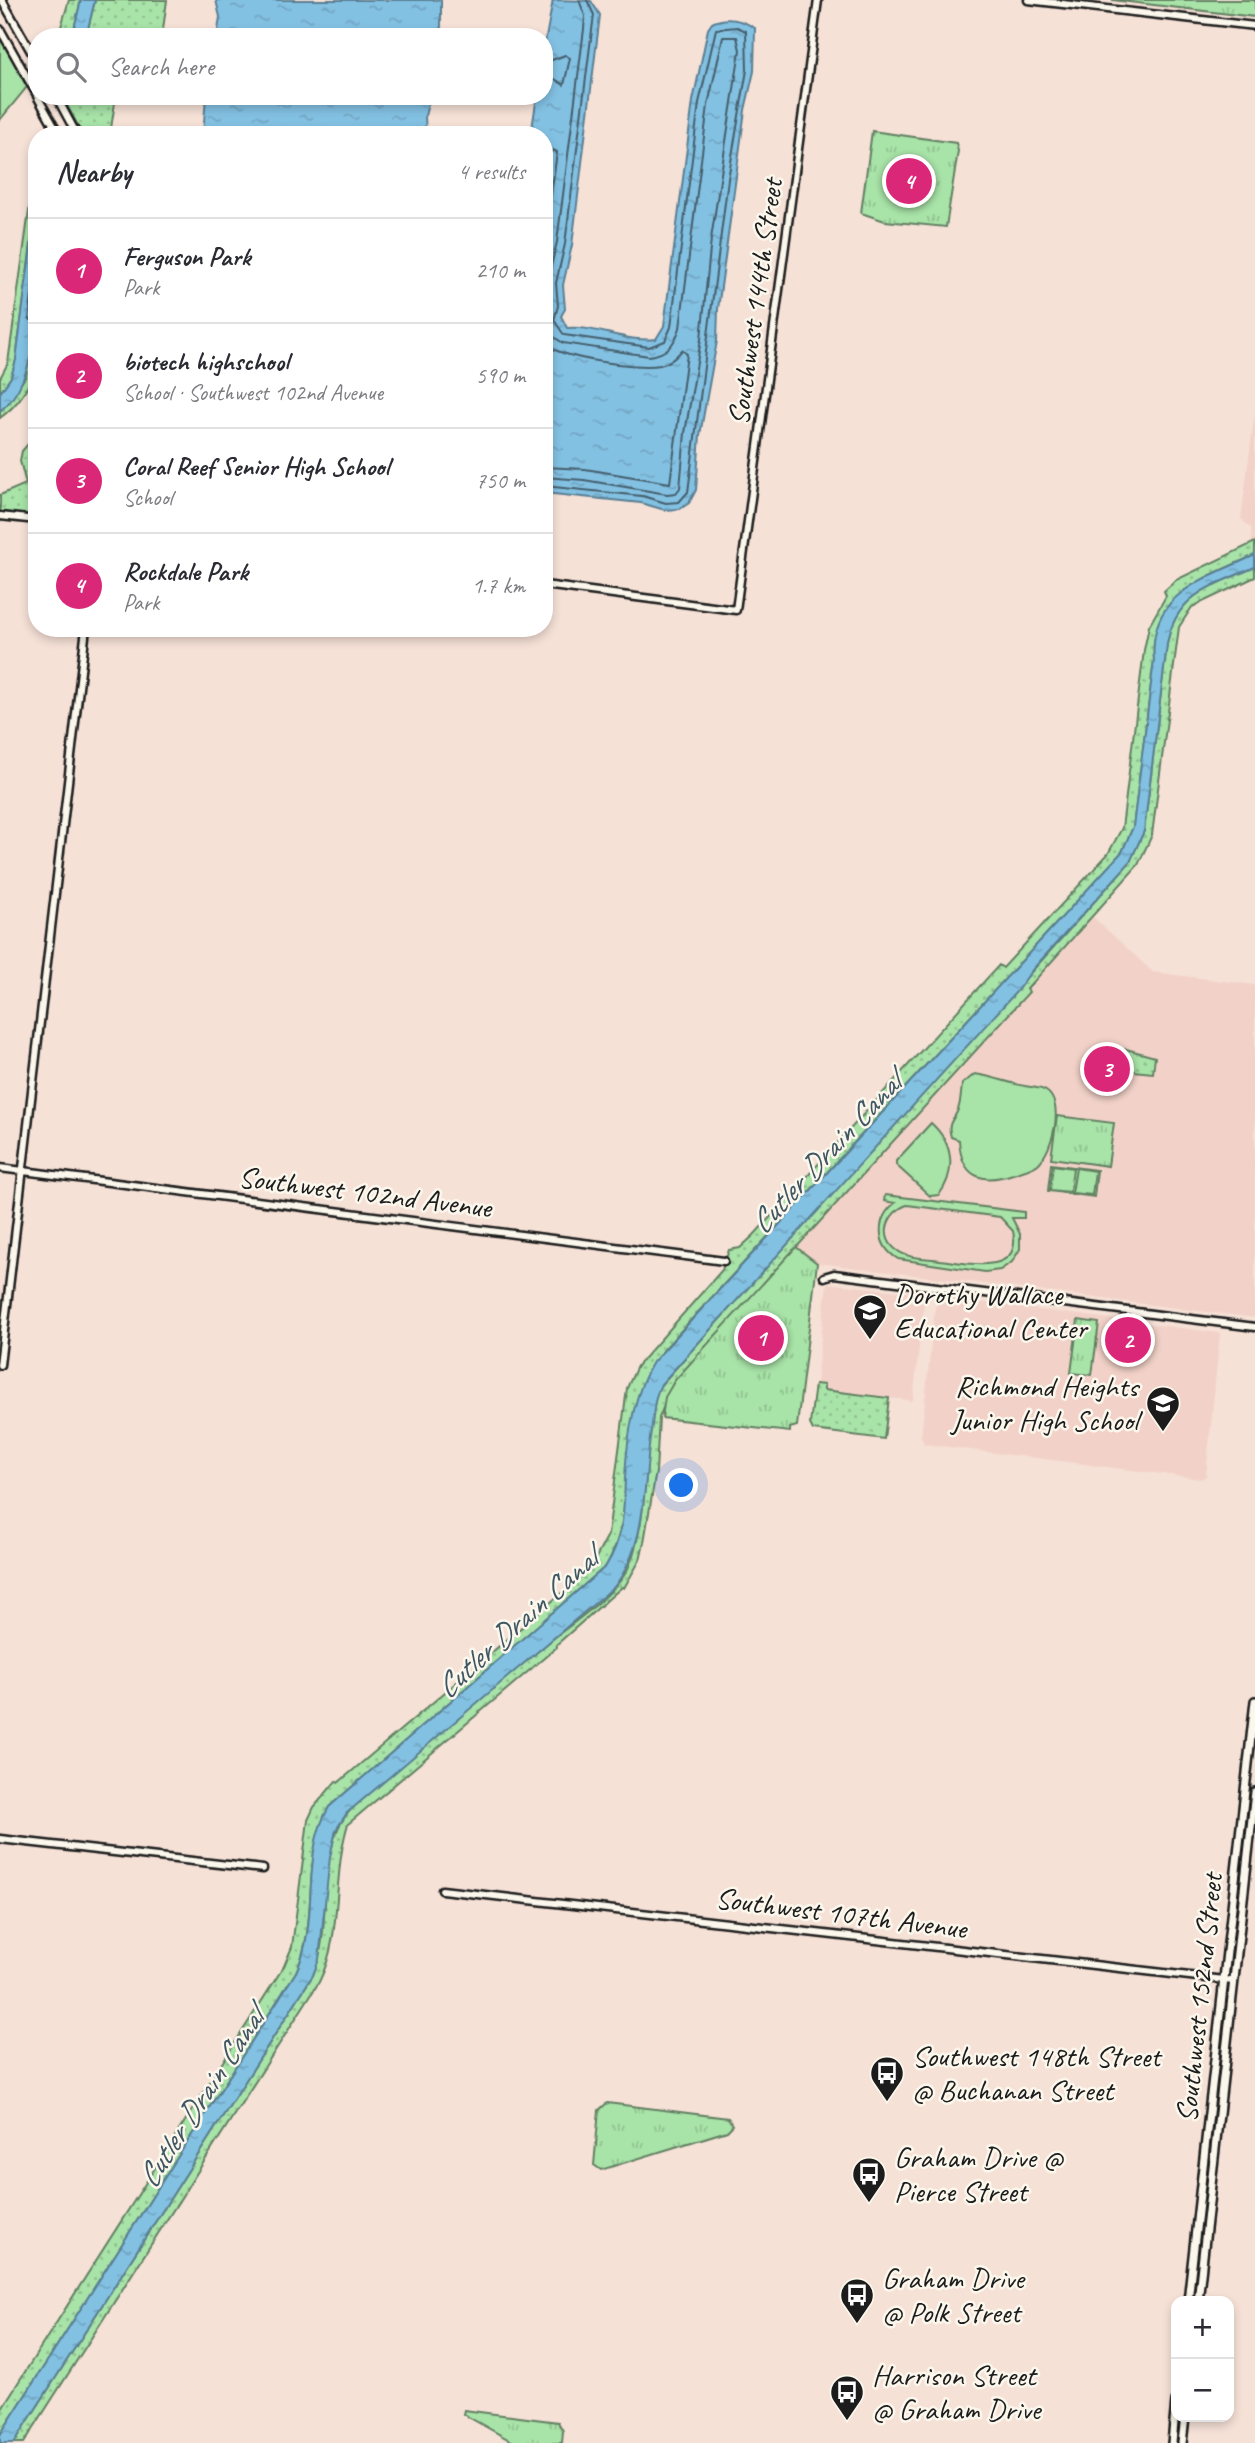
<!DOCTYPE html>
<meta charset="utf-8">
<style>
body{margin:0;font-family:Caveat,sans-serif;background:#f2f2f3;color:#2b2b33}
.controls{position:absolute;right:21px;bottom:21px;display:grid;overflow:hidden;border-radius:14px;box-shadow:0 4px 10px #0003}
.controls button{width:63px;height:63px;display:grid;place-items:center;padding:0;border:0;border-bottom:2px solid #e1e1e2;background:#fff;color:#2b2b33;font:35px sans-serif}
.you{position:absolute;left:682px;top:1486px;width:24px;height:24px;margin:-18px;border:5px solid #fff;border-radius:50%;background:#1a73e8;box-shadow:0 0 0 10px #1a73e833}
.badge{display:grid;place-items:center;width:46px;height:46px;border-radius:50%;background:#db2777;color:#fff;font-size:23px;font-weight:700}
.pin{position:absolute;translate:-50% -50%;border:4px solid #fff;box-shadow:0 2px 7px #0006}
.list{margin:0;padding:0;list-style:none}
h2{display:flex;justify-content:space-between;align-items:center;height:91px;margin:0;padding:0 28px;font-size:30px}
h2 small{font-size:23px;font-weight:400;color:#7c7c81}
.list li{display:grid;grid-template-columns:46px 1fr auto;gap:21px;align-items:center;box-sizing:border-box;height:105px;padding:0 28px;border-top:2px solid #e1e1e2}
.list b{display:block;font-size:26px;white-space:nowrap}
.list p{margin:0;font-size:23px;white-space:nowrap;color:#7c7c81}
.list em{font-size:23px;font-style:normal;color:#7c7c81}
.icon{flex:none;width:38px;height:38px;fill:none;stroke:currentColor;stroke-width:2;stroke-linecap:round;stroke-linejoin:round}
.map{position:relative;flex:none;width:1255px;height:2443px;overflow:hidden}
.search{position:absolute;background:#fff;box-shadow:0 4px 10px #0003;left:28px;top:28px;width:525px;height:77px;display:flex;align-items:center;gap:18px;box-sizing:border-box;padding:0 24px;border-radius:28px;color:#7c7c81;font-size:26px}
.panel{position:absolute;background:#fff;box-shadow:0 4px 10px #0003;left:28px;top:126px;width:525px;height:511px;border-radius:28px}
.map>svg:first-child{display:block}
</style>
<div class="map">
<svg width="1255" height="2443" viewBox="0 0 1255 2443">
<defs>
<pattern id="grass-dots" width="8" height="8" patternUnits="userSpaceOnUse" patternTransform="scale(1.75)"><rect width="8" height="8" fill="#a8e3a8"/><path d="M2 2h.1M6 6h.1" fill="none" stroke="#90c290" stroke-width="1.8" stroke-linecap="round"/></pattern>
<pattern id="park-tufts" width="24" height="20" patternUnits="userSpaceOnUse" patternTransform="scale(1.75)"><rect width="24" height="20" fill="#a8e3a8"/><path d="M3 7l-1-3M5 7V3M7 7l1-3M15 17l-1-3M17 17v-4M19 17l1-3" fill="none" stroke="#90c290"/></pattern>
<pattern id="water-ripples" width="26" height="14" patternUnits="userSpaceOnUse" patternTransform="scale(1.75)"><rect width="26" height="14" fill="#83c1e3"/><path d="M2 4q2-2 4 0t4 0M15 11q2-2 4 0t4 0" fill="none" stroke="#71a5c2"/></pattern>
</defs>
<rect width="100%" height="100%" fill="#f6e1d7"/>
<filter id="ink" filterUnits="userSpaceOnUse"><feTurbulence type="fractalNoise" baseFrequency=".0143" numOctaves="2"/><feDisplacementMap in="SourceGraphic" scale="14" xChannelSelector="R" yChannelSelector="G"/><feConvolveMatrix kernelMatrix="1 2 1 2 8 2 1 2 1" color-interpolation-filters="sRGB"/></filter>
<g filter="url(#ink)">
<path fill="#f2d2c8" d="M1255,411V542L1252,544L1251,528L1241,519Z
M1093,917L1153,972L1255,985V1318L817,1263L796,1247L1029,992L1027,989Z
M827,1283L925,1294L913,1401L889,1398L884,1439L811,1428Z
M941,1297L1220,1333L1206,1476L1201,1479L924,1444L921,1437L935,1308Z"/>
<path fill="url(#grass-dots)" stroke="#628062" stroke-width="2" d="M69,0H81L72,37H58Z
M95,0H167L162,37H86Z
M62,96H116L110,135H83Z
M37,153V199L16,360L11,377L0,393V378L8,363Z
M37,303C37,350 43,386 0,418V411L26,376Z
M37,418V516L0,512V495L26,484L20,461L22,451L34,437Z
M1255,542V555C1205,577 1148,596 1154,660L1133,827L1122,852L666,1347C607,1414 646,1495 606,1566L329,1807C300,1858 320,1920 296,1972L0,2435V2411L284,1966L292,1947L308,1820L314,1807L336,1781L338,1783L590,1569L608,1535L627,1388L637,1366L722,1270L729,1250L740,1248L754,1235L999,965L1003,968L1108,854L1122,828L1144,650L1149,626L1166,596L1164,591L1176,580Z
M1255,567V577L1192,607L1179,627L1152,835L1138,865L1027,989L1029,992L673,1383L659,1418L656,1472L644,1542L640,1560L624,1588L622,1587L556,1645L557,1647L348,1824C332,1875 343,1935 319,1982L24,2443H14L313,1975C336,1922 310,1851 353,1807C417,1750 484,1697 549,1642C572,1623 618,1593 629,1566C651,1513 642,1444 658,1388L1130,862L1144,831L1167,644C1176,593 1213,586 1255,567Z
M1126,1049L1155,1057L1153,1073L1123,1070Z
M815,1384L824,1385V1390L889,1398L884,1439L813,1430L810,1424Z"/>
<path fill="url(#park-tufts)" stroke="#628062" stroke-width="2" d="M1112,0H1255V17Z
M872,131L956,143L958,151L946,227L885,221L861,213Z
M1057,1116L1114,1123L1108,1166L1051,1158Z
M1051,1164L1097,1170L1094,1197L1048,1191Z
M796,1247L817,1263L797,1426L790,1428V1432L662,1418L665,1397L675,1380Z
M1078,1320L1099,1323L1092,1375L1071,1373Z
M607,2103L728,2118L733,2125L727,2131L601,2170L594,2165L599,2110Z
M464,2410L558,2422L563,2431L562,2443H515L463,2414Z"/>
<path fill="#a8e3a8" stroke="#628062" stroke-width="2" fill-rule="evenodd" d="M0,36L27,87L0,120Z
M975,1074C996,1077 1009,1084 1031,1087C1036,1088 1042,1088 1046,1091C1065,1103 1053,1150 1038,1164C1032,1169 1022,1171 1013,1174C980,1185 961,1176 959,1140L951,1137C947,1123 952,1122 957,1112C961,1104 961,1092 962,1084Z
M931,1123C953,1143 957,1170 939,1195L930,1196L896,1165V1161Z
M1053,1165L1073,1168L1070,1192L1050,1190Z
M1076,1168L1095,1171L1092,1195L1072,1193Z
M885,1195L1024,1212V1218H1012L1020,1234V1249L1012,1262L1000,1270L985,1272L898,1259C876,1246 875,1219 895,1203L884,1201ZM907,1205L1000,1217L1013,1231C1023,1277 965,1263 940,1260C927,1258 909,1259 898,1251C878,1238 887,1212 907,1205Z"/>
<path fill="url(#water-ripples)" stroke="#5a7f93" stroke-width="2" d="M81,0H95L86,37H72Z
M216,0H441V37H217L220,17Z
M553,0L591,1L600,15L572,245L563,285L565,309L561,316L567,328C594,325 627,343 656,339L664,326L693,101L708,29L712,23C727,16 742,20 755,28L754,71L745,110L718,309L717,341L700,435L696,490L689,503L680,509L665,510L641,503L544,493V135H531L537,96H544V48Z
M206,96H430L425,116L426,135H203Z
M37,199C37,257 50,372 0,411V393L11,377L16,360Z
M1255,555V567C1213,586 1176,593 1167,644L1144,831L1130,862L1033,969L1016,992L661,1384C653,1399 654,1416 651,1431C643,1483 648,1544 614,1587L347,1813L336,1830L330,1857L319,1959L313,1975L14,2443H0V2435L296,1972C321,1920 299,1858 329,1807L606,1566C624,1537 624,1509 625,1477C627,1439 633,1394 653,1362L1122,852L1133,827L1154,660C1148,592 1204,580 1255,555Z"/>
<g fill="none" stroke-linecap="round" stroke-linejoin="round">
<path stroke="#455e6c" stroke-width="2" d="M544,63L565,55L570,58L564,85L544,72
M544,157L553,150L557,152L544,245
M37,257L29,319L37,322
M544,343C560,359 637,369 660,365C670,363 676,357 682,350L687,354L670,483L585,469L544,467
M544,477L584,480L667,494L676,493L680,488L685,433L701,339L711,239L740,50L737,37H723L708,105L680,328C674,345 667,354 649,356L563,343L551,335L546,321L547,282L557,242L584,29L585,16L579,0
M544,486L642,496L666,503L679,502L688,492L728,179L747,70L746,31L737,27L716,29L699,103L671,327L665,341L649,347L564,335L554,320L558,306L556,283L565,244L592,30L594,15L587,0"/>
<g stroke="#1c1c1c" stroke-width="11">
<path id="secondary" d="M2,0L37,62
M1028,0L1255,26
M0,29L37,95
M37,96L59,135
M56,96L77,135
M0,516L37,520
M544,585L736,610L818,0
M0,1168L724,1261
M824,1277L834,1274L1255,1327
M0,1365L86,628
M0,1839L263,1869
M442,1890L1233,1981"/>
</g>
<g stroke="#1c1c1c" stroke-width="12">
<path id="primary" d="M1188,2301L1255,1701
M1198,2301L1255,1792
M1172,2443L1176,2402
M1182,2443L1185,2417"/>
</g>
<use href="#secondary" stroke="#fbf7ec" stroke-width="6"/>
<use href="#primary" stroke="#fbf7ec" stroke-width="7"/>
</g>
</g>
<defs>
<g id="school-pin" transform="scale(1.75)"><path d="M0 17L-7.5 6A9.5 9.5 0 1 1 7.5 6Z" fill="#1c1c1c" stroke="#fbf7ec"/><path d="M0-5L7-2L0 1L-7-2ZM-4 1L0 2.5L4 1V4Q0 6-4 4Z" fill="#fff"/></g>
<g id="bus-pin" transform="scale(1.75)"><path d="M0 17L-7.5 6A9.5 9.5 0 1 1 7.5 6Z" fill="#1c1c1c" stroke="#fbf7ec"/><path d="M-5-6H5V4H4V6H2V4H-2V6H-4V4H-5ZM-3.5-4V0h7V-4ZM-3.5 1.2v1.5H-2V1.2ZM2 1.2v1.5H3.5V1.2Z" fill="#fff"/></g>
</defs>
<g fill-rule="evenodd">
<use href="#school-pin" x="870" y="1311"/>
<use href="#school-pin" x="1163" y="1403"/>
<use href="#bus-pin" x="887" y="2073"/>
<use href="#bus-pin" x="869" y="2174"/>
<use href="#bus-pin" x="857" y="2295"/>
<use href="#bus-pin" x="847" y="2392"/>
</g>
<g text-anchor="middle" stroke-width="5" stroke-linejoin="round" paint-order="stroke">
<g font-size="30" fill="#1c1c1c" stroke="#fbf7ec">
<text transform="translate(755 302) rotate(-82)" y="10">Southwest 144th Street</text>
<text transform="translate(365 1192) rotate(7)" y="10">Southwest 102nd Avenue</text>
<text transform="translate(841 1913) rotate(7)" y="10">Southwest 107th Avenue</text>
<text transform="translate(1199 1998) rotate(-84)" y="10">Southwest 152nd Street</text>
</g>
<g font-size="30" fill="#1c1c1c" stroke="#fbf7ec" text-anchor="start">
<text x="894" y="1304">Dorothy Wallace<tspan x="894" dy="34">Educational Center</tspan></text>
<text x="1138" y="1396" text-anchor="end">Richmond Heights<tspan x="1138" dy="34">Junior High School</tspan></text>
<text x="912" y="2066">Southwest 148th Street<tspan x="912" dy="34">@ Buchanan Street</tspan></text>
<text x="894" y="2167">Graham Drive @<tspan x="894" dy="34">Pierce Street</tspan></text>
<text x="882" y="2288">Graham Drive<tspan x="882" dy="34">@ Polk Street</tspan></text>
<text x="872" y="2385">Harrison Street<tspan x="872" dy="34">@ Graham Drive</tspan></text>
</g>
<g font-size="32" font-style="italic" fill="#405662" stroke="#fbf7ec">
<text transform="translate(825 1153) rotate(-47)" y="11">Cutler Drain Canal</text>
<text transform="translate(516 1623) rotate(-42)" y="11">Cutler Drain Canal</text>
<text transform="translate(200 2098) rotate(-57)" y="11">Cutler Drain Canal</text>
</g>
</g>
</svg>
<div class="controls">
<button>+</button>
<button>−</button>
</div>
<div class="you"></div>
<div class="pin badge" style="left:761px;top:1338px">1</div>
<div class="pin badge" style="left:1128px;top:1340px">2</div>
<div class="pin badge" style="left:1107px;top:1069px">3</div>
<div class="pin badge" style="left:909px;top:181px">4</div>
<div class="search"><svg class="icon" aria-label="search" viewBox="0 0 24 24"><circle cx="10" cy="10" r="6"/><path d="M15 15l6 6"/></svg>Search here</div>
<section class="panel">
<h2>Nearby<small>4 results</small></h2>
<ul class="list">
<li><span class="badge">1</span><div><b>Ferguson Park</b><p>Park</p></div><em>210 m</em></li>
<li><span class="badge">2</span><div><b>biotech highschool</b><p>School · Southwest 102nd Avenue</p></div><em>590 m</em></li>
<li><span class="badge">3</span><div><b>Coral Reef Senior High School</b><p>School</p></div><em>750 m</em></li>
<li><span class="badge">4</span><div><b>Rockdale Park</b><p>Park</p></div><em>1.7 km</em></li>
</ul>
</section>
</div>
